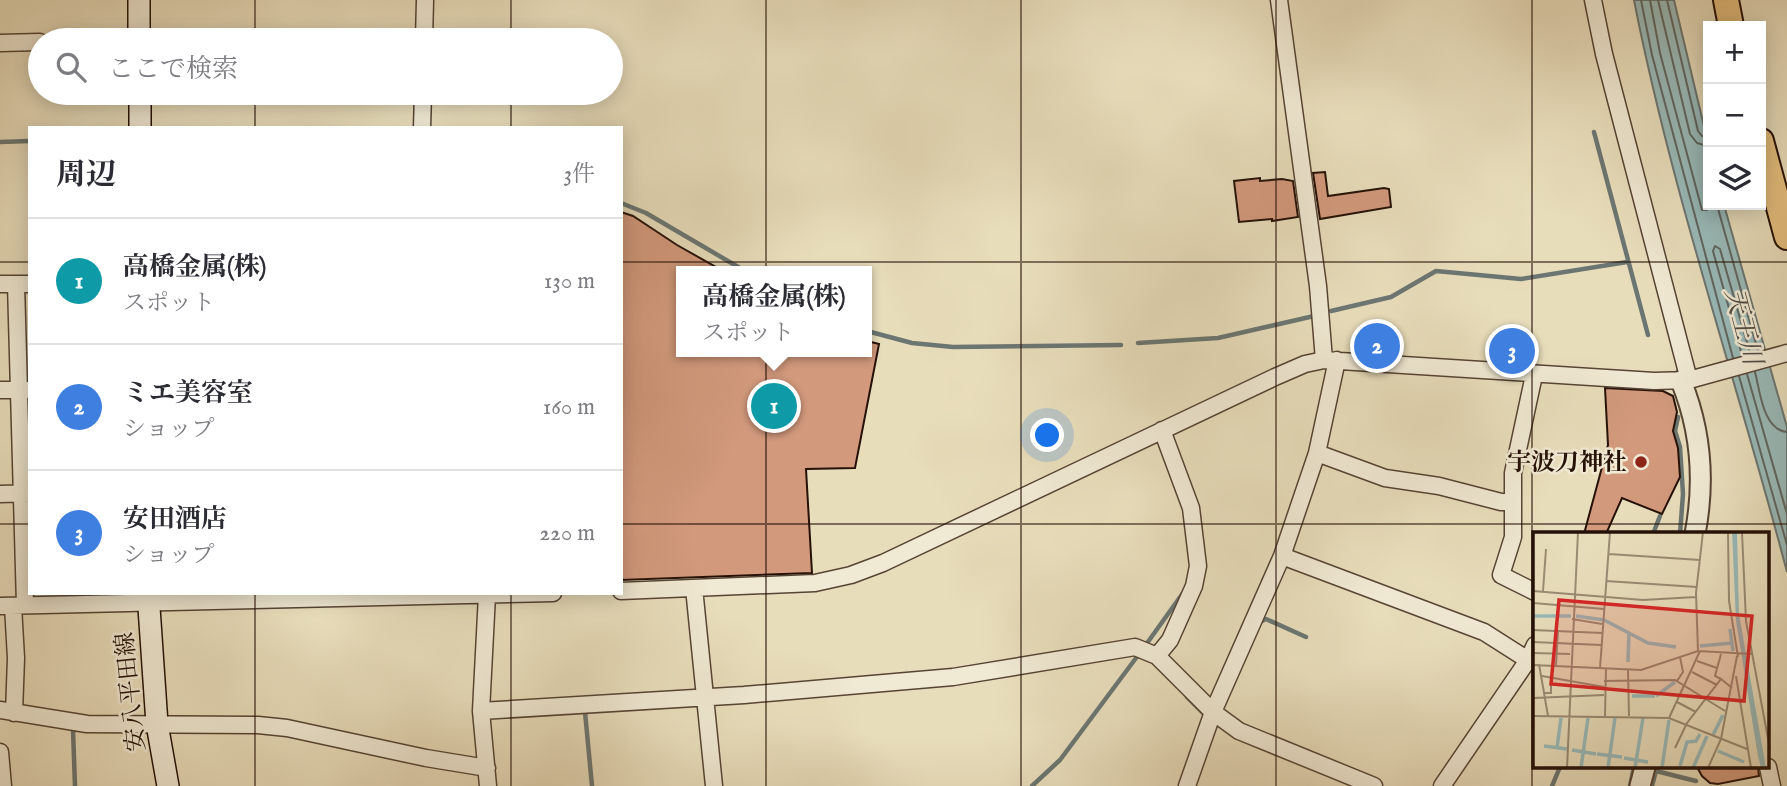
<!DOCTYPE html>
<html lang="ja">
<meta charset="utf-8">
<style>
body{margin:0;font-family:"IM FELL English","Noto Serif JP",serif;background:#f7f7f7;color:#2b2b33}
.controls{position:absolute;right:21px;top:21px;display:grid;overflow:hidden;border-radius:0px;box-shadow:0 4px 18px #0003}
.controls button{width:63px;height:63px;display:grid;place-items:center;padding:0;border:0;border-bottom:2px solid #e1e1e2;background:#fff;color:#2b2b33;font:35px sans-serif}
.you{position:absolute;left:1048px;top:436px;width:24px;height:24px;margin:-18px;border:5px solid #fff;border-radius:50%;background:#1a73e8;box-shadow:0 0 0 10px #1a73e833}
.badge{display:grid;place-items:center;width:46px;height:46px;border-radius:50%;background:#8f2418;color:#fff;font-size:23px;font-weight:700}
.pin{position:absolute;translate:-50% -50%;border:4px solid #fff;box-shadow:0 2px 7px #0006}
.popup{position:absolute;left:676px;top:266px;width:196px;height:91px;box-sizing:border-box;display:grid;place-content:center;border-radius:0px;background:#fff;filter:drop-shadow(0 2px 5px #0005);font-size:23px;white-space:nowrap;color:#7c7c81}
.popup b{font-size:26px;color:#2b2b33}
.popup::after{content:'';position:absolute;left:50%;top:100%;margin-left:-14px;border:14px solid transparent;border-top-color:#fff}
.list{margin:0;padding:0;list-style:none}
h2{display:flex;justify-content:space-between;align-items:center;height:91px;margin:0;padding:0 28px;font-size:30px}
h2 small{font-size:23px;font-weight:400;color:#7c7c81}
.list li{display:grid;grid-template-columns:46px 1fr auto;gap:21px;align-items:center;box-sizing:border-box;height:126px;padding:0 28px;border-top:2px solid #e1e1e2}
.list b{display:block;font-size:26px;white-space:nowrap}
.list p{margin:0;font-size:23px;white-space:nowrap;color:#7c7c81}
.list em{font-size:23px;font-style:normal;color:#7c7c81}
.icon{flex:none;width:38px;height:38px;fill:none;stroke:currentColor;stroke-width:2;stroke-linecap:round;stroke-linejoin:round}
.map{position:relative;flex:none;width:1787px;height:786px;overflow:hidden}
.search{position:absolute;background:#fff;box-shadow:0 4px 18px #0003;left:28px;top:28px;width:595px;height:77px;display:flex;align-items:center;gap:18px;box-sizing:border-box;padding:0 24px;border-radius:38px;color:#7c7c81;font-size:26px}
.panel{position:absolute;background:#fff;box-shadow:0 4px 18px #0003;left:28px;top:126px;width:595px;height:469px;border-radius:0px}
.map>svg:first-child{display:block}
</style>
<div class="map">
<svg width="1787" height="786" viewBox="0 0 1787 786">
<rect width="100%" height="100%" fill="#e8ddbb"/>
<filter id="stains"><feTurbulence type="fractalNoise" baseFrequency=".00286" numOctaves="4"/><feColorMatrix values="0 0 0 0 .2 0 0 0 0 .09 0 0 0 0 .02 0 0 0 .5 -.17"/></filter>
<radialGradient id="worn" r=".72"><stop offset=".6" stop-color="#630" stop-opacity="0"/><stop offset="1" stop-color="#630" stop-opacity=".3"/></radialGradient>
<path fill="#99bab9" stroke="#6b7672" stroke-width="2" d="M1634,0H1674L1708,143V205H1724L1787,427V572C1737,381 1672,194 1634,0Z"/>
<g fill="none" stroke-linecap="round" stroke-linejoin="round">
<path stroke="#5f6660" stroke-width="2" d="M1641,0L1652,55L1733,358
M1650,0L1660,53L1702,210H1707L1708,205
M1658,0L1690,134L1697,143L1708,146
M1667,0L1698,131L1702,136L1708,137
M1717,205L1758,351
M1742,355L1713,251L1715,246L1720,249L1750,353
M1755,372C1760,391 1763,430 1787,432
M1747,374L1787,514
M1739,376L1787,545"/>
<path stroke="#6b7672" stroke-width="4.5" d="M1594,132L1648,335
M0,142L30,141
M621,203L646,213L745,271
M1331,311L1391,297L1436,271L1521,279L1627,262
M867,331L912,343L953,347L1121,345
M1138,343L1218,338L1314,316
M1678,417L1675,431L1680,447L1683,494L1680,534
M1653,534L1660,516
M1260,622L1266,619L1306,637
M1145,646L1183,593
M1187,697L1203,713
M588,712H585L592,786
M1656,771L1696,781
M75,786L73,730H76
M1032,786L1060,760L1139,654
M1552,786L1560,767
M1630,786L1634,767
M1652,786L1657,767"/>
</g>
<path fill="#d2997c" stroke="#251107" stroke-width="2" d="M1325,172L1328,196L1384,188L1389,189L1391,207L1320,219L1313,173Z
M1260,178V181L1282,179L1293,181L1298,217L1272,221V219L1239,222L1234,181Z
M621,212L633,216L677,245L723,271H681V352H867V341L879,344L855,468L806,469L812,573L621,580Z
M1494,340H1532L1531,363L1492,360Z
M1605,388L1663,391L1673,396L1677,412L1673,431L1678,448L1680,477L1662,514L1622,498L1606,534H1584L1608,445Z
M1697,767H1758L1759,776L1718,784L1710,783L1702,776Z"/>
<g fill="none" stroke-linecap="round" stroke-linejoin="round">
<g stroke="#564434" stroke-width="19">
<path id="minor" d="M1279,0L1318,286L1324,360
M1593,0L1604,54L1689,380
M424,40L425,0
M0,43L40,42
M422,128L423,93
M0,284H30
M16,284L25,605
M1534,375L1513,473V537L1501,575L1535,592
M0,390H27
M1317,453L1385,478L1439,486L1501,502H1513
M0,494L30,493
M1282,556L1484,632L1528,660
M694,588L714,786
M621,591L815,583L851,575L883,563L1275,377L1305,364L1324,360L1654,381L1689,380L1787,353
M487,595L481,711L488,786
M0,606L553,593
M13,606L16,658L14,713
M1157,656L1170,640L1194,586L1198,566L1191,508L1162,430
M0,710L87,724L258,725L287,728L426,758L487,768
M481,711L744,695L953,677L1135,647L1157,656L1213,712L1239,731L1374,786
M0,752L3,786
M1768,767L1772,786
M1187,786L1213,712L1282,556L1317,453L1337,360
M1442,786L1528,660L1535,645"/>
</g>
<g stroke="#564434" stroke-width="23">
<path id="tertiary" d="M1681,381C1701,430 1705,482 1695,534
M1640,786L1645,767"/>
</g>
<g stroke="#251107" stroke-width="24">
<path id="secondary" d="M139,0V40
M140,93V128
M148,593L157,724L168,786"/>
</g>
<g stroke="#251107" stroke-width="28">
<path id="primary" d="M1726,0L1731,26
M1761,141L1787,237"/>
</g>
<use href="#minor" stroke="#f0e9d3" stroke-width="16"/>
<use href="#tertiary" stroke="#f0e9d3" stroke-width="19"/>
<use href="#secondary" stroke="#f0e9d3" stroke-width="21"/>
<use href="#primary" stroke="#e4be7e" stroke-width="24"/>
</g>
<path fill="none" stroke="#251107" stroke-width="2" stroke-opacity="0.55" d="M255,0V40M511,0V40M766,0V786M1021,0V786M1276,0V786M1532,0V786M255,93V128M511,93V128M0,262H30M621,262H1787M0,524H30M621,524H1787M255,593V786M511,593V786"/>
<circle fill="#8f2418" stroke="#f0e9d3" stroke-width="2.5" cx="1641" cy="462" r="7"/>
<g text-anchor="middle" stroke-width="5" stroke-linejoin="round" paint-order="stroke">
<g font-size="24" font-weight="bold" fill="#251107" stroke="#f0e9d3" text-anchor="end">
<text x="1627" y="470">宇波刀神社</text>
</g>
<g font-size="24" fill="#251107" stroke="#f0e9d3">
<text transform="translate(130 692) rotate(-96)" y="8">安八平田線</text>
</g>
<g font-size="26" font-style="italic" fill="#4e4c45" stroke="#f0e9d3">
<text transform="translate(1744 326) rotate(75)" y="9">天王川</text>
</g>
</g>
<g transform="translate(1533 532)">
<rect width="236" height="236" fill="#e8ddbb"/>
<path d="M199,0H204L206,82L233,236H228L225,224L203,89Z" fill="#99bab9"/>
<path fill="none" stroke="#99bab9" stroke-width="3.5" d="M0,84H38M43,84L71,88L115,111L143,115M197,97L200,119M167,114L199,111M95,130L96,100M99,164H122M123,164L142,150M180,203L190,183M11,214L34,217M24,216L28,186M39,218L63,222M185,219L211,230M64,222L89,225M91,226L115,230M147,234L154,210L163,209L167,202M48,236L55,186M75,236L82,186M102,236L110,186M129,236L136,188M160,236L174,204"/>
<path fill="none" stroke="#9a8b73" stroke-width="2" d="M195,0L196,69L205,125M209,0L213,89L237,217M76,22L167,28M73,49L164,55M0,59L110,68L163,65M10,59L13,17M0,71L71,77M39,87L69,92M0,98L69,101M0,110L68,113M165,119L163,61L170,0M0,121L37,122M188,122L182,144L188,147M164,129L184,136M6,132L15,184M0,133L108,138L165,119L219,122M23,133L25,98M67,136L77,0M95,138L96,184M159,140L184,153M9,144L71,155M203,144L218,236M71,149L142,148L192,179M144,149L150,140L147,125M12,161H18V144M0,166L71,163M144,170L163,180M0,184L136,186L214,217M72,184L73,136M136,186L167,119M142,216L154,191L188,147L199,156M34,236L45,0M175,236L188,207L204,124"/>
<path fill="#d62828" fill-opacity="0.15" stroke="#d62828" stroke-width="3.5" d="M26,68L219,84L211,169L18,152Z"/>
<rect width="236" height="236" fill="none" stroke="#251107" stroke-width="3.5"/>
</g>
<rect width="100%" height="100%" filter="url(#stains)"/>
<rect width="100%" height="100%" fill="url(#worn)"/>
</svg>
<div class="controls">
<button>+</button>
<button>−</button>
<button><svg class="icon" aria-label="layers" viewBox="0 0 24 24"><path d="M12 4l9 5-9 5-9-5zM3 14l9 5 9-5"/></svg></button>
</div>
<div class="you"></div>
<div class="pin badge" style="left:774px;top:406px;background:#0f9aa8">1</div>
<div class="popup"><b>高橋金属(株)</b>スポット</div>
<div class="pin badge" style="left:1377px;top:346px;background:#3f7fe0">2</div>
<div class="pin badge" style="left:1512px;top:351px;background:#3f7fe0">3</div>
<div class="search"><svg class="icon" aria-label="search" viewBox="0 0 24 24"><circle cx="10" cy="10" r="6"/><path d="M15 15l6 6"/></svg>ここで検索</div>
<section class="panel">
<h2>周辺<small>3件</small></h2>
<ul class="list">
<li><span class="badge" style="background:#0f9aa8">1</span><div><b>高橋金属(株)</b><p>スポット</p></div><em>130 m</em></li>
<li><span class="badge" style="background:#3f7fe0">2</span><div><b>ミエ美容室</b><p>ショップ</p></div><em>160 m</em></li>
<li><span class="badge" style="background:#3f7fe0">3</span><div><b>安田酒店</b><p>ショップ</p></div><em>220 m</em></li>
</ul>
</section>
</div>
